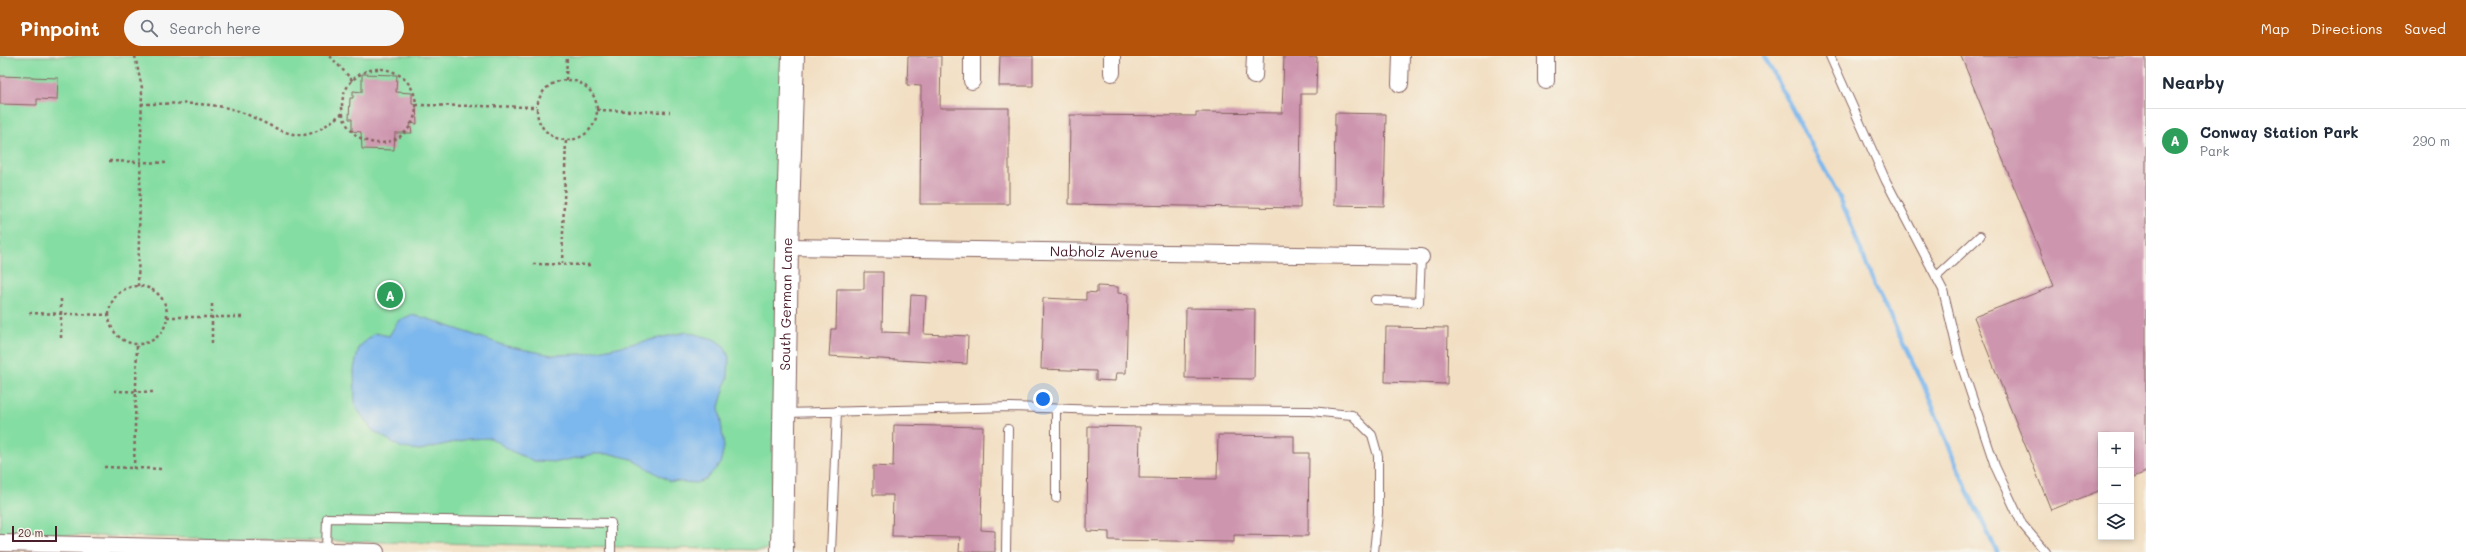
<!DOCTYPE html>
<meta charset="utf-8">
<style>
body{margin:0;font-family:Mali,sans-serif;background:#f6f6f7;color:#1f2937}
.controls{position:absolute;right:12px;bottom:12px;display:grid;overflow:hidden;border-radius:0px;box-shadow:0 2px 6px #0003}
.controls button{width:36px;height:36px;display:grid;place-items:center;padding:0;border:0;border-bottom:1px solid #e0e1e3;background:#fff;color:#1f2937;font:20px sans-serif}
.scale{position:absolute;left:12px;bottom:10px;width:45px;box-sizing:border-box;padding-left:4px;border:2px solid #4a1f2b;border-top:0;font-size:11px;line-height:14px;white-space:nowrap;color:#4a1f2b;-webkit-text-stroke:3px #f7f3e8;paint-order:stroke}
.you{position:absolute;left:1043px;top:343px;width:14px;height:14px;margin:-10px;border:3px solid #fff;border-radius:50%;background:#1a73e8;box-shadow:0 0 0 6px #1a73e833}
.badge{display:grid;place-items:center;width:26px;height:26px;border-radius:50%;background:#b45309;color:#fff;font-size:13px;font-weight:700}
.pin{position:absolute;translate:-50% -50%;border:2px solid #fff;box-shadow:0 1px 4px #0006}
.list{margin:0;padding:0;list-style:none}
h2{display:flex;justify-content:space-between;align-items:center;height:52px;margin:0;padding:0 16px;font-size:17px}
h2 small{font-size:13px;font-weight:400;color:#747a83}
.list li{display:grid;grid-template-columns:26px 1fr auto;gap:12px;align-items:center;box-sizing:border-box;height:64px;padding:0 16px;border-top:1px solid #e0e1e3}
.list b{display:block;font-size:15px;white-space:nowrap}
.list p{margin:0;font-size:13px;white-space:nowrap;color:#747a83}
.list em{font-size:13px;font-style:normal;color:#747a83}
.icon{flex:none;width:22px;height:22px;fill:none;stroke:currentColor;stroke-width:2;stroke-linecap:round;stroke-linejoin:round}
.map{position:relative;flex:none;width:2146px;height:496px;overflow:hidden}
header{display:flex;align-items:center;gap:24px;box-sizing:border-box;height:56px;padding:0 20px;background:#b45309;color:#fff}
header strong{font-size:19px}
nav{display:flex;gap:22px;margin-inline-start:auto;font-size:14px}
.search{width:280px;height:36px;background:#f6f6f7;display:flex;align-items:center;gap:10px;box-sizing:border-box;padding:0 14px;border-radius:22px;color:#747a83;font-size:15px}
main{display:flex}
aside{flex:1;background:#fff}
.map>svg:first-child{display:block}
</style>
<header>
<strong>Pinpoint</strong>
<div class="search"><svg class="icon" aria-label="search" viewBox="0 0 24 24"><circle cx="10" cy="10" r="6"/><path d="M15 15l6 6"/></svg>Search here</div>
<nav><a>Map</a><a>Directions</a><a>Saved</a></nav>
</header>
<main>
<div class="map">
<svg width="2146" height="496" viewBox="0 0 2146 496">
<rect width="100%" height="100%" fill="#f7f3e8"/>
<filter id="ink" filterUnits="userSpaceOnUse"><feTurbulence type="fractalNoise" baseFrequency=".025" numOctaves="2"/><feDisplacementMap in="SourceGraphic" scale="8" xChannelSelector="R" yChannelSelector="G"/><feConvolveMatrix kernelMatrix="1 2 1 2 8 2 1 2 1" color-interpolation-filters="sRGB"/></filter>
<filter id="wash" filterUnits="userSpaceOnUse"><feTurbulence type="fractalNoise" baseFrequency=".012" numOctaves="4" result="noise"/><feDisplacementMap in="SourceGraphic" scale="16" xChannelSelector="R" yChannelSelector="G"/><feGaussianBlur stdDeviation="0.9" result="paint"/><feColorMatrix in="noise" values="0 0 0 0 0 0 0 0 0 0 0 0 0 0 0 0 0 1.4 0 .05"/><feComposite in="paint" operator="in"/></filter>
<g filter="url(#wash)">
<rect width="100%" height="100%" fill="#f2dfc3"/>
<path fill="#84dda2" stroke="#677e66" d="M0,0H786L771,491L765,494L0,478Z"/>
<path fill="#7bb7ed" stroke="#626b8c" d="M411,259L425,262L506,290L552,299L585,298L687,276L714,283L724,290L729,301L728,320L719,351L724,391L720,408L705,424L696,427L669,425L632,403L611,398H594L558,406L534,405L511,395L491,382L468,383L420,394L402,392L372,374L355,350L354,313L359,291L375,277L389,280L398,265Z"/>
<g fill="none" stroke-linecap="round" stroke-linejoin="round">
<path stroke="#7bb7ed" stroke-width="4.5" d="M1764,0L1841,144L1875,230L1922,325L1967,434L1997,496"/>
</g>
<g id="blocks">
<path fill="#cd95ae" d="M908,0H941L940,52H1009V148H920L921,30L907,29Z
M1000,0H1033V30H999Z
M1284,0L1317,1L1316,38H1301L1300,152L1069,148L1070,59L1196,60V56L1282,57Z
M1961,0H2146V416L2131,422V379H2101V434L2051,454L1974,261L2054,230Z
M362,18L397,19L396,36L412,37V48L416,49L417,68L410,67L412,77H395L394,94L362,93L361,76L352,75V63H349L350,42H353V35L362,36Z
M0,20L58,22L57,44L37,43V49L0,48Z
M1335,57L1386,58L1384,150L1334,149Z
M864,216H883L882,276L909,277L911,239L926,240L924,278L968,280L967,308L829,300L831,273H836L837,233H864Z
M1097,230L1118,231V237L1128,238L1126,317H1116L1115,325L1096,324V315L1041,313L1043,242L1086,244V236L1097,237Z
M1186,252L1255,253L1254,323L1185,322Z
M1386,271L1448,272L1447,328L1385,326Z
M894,369L983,371L981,474L995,475V496H959L960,481L892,480L893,439H873V410L893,411Z
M1088,370L1140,371L1139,422L1217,423L1218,379L1294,380V397H1309L1308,480L1234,479V486L1109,484V476L1087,475Z"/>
</g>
</g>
<g filter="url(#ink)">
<use href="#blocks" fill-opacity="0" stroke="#856260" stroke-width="1"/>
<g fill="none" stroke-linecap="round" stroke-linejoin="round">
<g stroke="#856260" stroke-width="10">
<path id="lane" d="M1830,0L1886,125L1943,234L1960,305L1995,410L2022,468L2046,496
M1936,221L1980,180
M1375,244L1419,246L1421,201
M786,357L1011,351L1102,354L1310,355L1352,359L1372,379L1378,400V457L1374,496
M1056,442V353
M326,495L327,462L611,467V496
M831,496L837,355
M1006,496L1008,373"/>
</g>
<g stroke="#856260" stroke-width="18">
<g id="street">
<path d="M1112,17V0"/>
<path d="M1254,20L1255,0"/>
<path d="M972,25V0"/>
<path d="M1546,25V0"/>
<path d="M1400,28L1401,0"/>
<path id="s1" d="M787,191L1421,201"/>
<path d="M0,487L376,496"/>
</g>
</g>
<g stroke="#856260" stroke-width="24">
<g id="secondary">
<path id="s2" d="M782,496L787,191L793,0"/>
</g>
</g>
<path stroke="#856260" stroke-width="2.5" stroke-dasharray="3 3" stroke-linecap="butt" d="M135,0L142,32L138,231
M330,0L353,25
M342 50a37 37 0 1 1 74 0a37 37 0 1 1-74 0Z
M566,24L567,0
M537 54a30 30 0 1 1 60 0a30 30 0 1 1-60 0Z
M141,48C173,48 205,45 235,54C256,60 282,80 303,79C318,78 331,65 343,57
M416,49L537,51
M597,54L670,56
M109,105L169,107
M533,208L593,209
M562,208L566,83
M109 259a29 29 0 1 1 58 0a29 29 0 1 1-58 0Z
M29,257L109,259
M167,261H244
M61,282V241
M212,287V245
M114,335L155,336
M104,411L164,413
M134,413L137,288"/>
<use href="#lane" stroke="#fff" stroke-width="8"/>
<use href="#street" stroke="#fff" stroke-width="16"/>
<use href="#secondary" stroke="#fff" stroke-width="22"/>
</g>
</g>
<g text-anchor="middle" stroke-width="4" stroke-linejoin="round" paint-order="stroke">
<g font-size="14" fill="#4a1f2b" stroke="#f7f3e8">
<text dy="5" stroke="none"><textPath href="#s1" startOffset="317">Nabholz Avenue</textPath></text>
<text dy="5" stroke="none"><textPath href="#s2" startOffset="248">South German Lane</textPath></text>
</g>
</g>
</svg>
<div class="controls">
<button>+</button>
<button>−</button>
<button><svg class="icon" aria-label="layers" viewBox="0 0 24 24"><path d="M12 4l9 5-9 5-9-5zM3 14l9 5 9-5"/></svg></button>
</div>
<div class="scale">20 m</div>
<div class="you"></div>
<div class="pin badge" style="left:390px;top:239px;background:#2e9e5b">A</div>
</div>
<aside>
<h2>Nearby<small></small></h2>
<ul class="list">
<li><span class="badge" style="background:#2e9e5b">A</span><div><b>Conway Station Park</b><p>Park</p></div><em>290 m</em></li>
</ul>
</aside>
</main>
